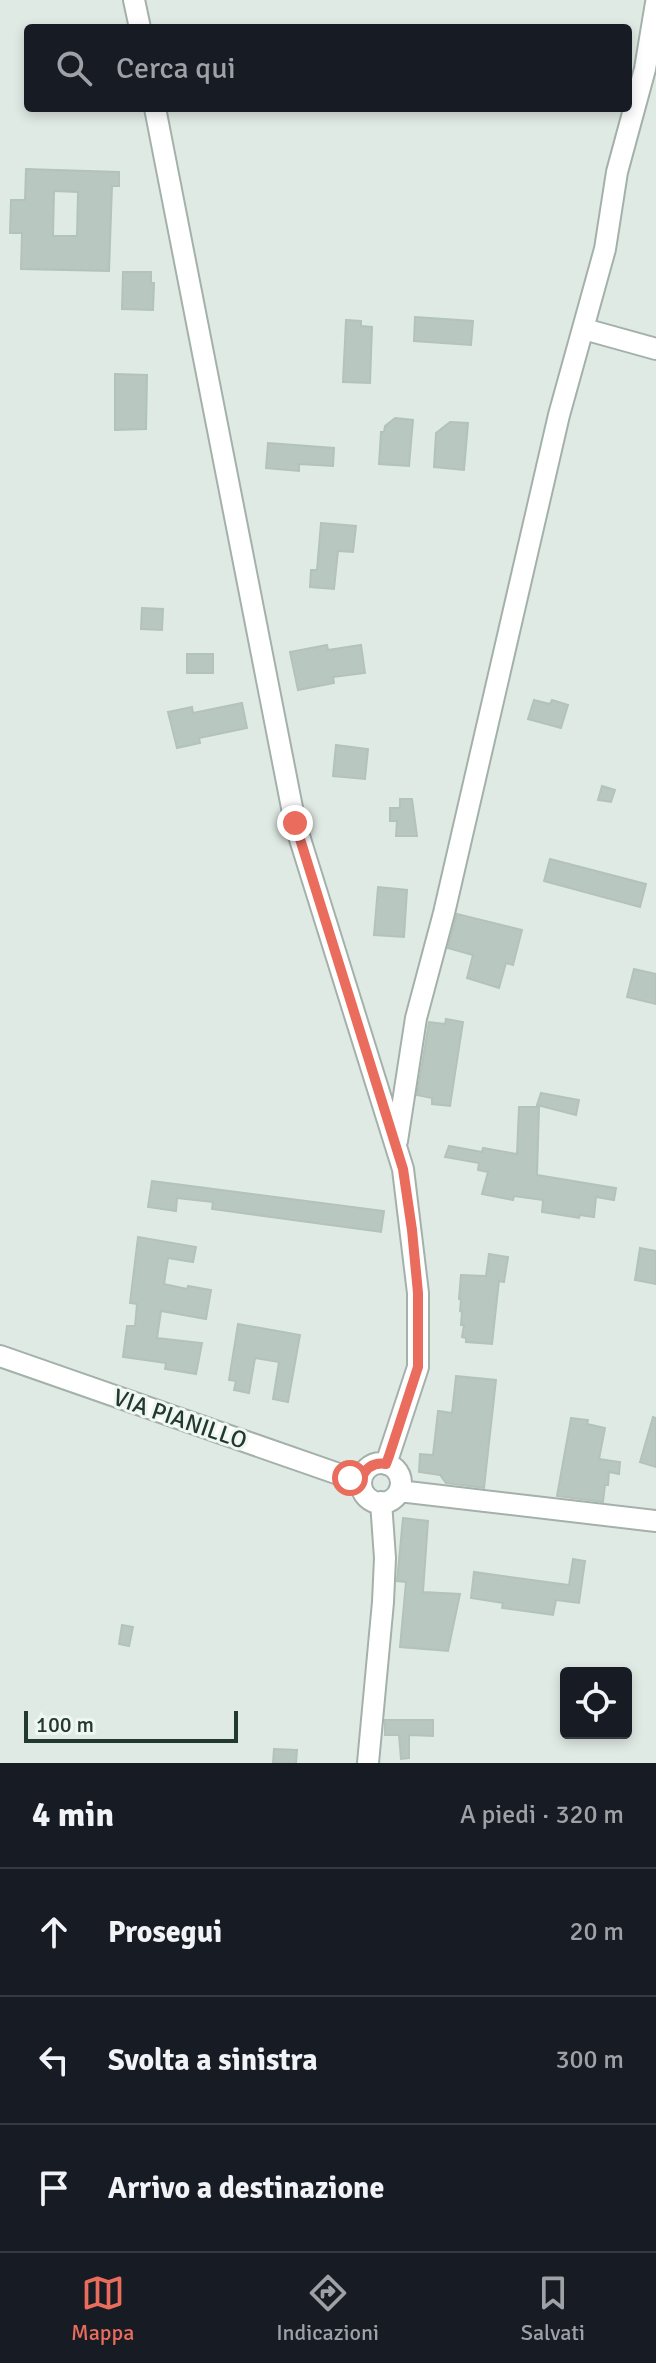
<!DOCTYPE html>
<html lang="it">
<meta charset="utf-8">
<style>
body{margin:0;font-family:Signika,sans-serif;background:#20242c;color:#f1f3f6}
.controls{position:absolute;right:24px;bottom:24px;display:grid;overflow:hidden;border-radius:8px;box-shadow:0 4px 12px #0003}
.controls button{width:72px;height:72px;display:grid;place-items:center;padding:0;border:0;border-bottom:2px solid #363941;background:#171b24;color:#f1f3f6;font:40px sans-serif}
.scale{position:absolute;left:24px;bottom:20px;width:214px;box-sizing:border-box;padding-left:8px;border:4px solid #21392f;border-top:0;font-size:22px;line-height:28px;white-space:nowrap;color:#21392f;-webkit-text-stroke:6px #f0f7f2;paint-order:stroke}
.stop{position:absolute;width:24px;height:24px;margin:-18px;border:6px solid #ea6c5d;border-radius:50%;background:#fff}
.stop.end{background:#ea6c5d;border-color:#fff;box-shadow:0 2px 8px #0008}
.list{margin:0;padding:0;list-style:none}
h2{display:flex;justify-content:space-between;align-items:center;height:104px;margin:0;padding:0 32px;font-size:34px}
h2 small{font-size:26px;font-weight:400;color:#9ea1a6}
.list li{display:grid;grid-template-columns:52px 1fr auto;gap:24px;align-items:center;box-sizing:border-box;height:128px;padding:0 32px;border-top:2px solid #363941}
.list b{display:block;font-size:30px;white-space:nowrap}
.list em{font-size:26px;font-style:normal;color:#9ea1a6}
.icon{flex:none;width:44px;height:44px;fill:none;stroke:currentColor;stroke-width:2;stroke-linecap:round;stroke-linejoin:round}
.map{position:relative;flex:none;width:656px;height:1763px;overflow:hidden}
.search{position:absolute;background:#171b24;box-shadow:0 4px 12px #0003;left:24px;right:24px;top:24px;height:88px;display:flex;align-items:center;gap:20px;box-sizing:border-box;padding:0 28px;border-radius:8px;color:#9ea1a6;font-size:30px}
.sheet{height:488px;background:#171b24}
nav{display:flex;justify-content:space-around;align-items:center;box-sizing:border-box;height:112px;border-top:2px solid #363941;background:#171b24;font-size:22px;color:#9ea1a6}
nav a{display:grid;justify-items:center;gap:4px}
nav .on{color:#ea6c5d}
.map>svg:first-child{display:block}
</style>
<div class="map">
<svg width="656" height="1763" viewBox="0 0 656 1763">
<rect width="100%" height="100%" fill="#e0eae4"/>
<path fill="#b8c7bf" stroke="#b2c3ba" stroke-width="2" fill-rule="evenodd" d="M26,169L119,172V186H112L109,271L21,269L22,233H10L11,200H25ZM54,191L78,192L77,236H53Z
M123,272H151V283H154L153,310L122,309Z
M415,317L473,321L471,345L414,341Z
M346,320L361,321V326L372,327L370,383L343,382Z
M115,374L147,375L146,429L115,430Z
M395,418L413,420L409,466L379,464L381,432H384L385,426Z
M450,422L468,423L464,470L434,467L436,433Z
M268,443L334,448L333,466L299,464V471L266,468Z
M321,523L356,526L353,552L338,551L334,589L310,587L311,570H317Z
M142,608L163,609L162,630L141,629Z
M327,645L328,650L361,645L365,673L333,677L334,683L298,690L290,652Z
M187,654H213V673H187Z
M534,700L550,704L552,700L568,705L561,728L528,719Z
M242,703L247,728L199,738L200,743L177,748L168,712L192,707L193,713Z
M336,745L368,749L365,779L333,776Z
M602,786L615,790L611,802L598,800Z
M400,799H412L417,836H396L397,821H390V808H400Z
M550,859L646,884L640,907L544,881Z
M378,887L407,890L404,937L374,935Z
M457,914L522,930L513,965L506,963L499,988L467,978L473,955L448,948Z
M634,969L656,974V1004L627,997Z
M446,1019L463,1022L450,1106L432,1104V1098L417,1095L429,1022L445,1024Z
M541,1093L579,1100L576,1115L537,1105Z
M519,1107H539L537,1175L616,1188L614,1200L596,1197L594,1217L580,1215L579,1218L542,1212L543,1200L514,1196L513,1200L482,1194L488,1172L478,1170L479,1163L445,1157L449,1146L482,1152L483,1148L517,1154Z
M152,1181L384,1211L381,1232L212,1209L213,1202L177,1198L176,1211L148,1207Z
M138,1237L196,1247L193,1262L168,1258L164,1284L187,1289L188,1286L211,1290L206,1319L161,1311L157,1338L202,1343L196,1374L165,1369L166,1363L123,1357L127,1326H135L137,1304L130,1303Z
M640,1248L656,1251V1284L635,1280Z
M489,1254L508,1257L504,1282L499,1281L492,1344L466,1342V1338L462,1337L464,1325H461L462,1312L460,1311L461,1300L459,1299L461,1275L486,1276Z
M238,1324L300,1335L288,1402L273,1399L279,1362L255,1358L249,1393L234,1390L236,1381L229,1380Z
M456,1376L496,1380L484,1488L446,1483L440,1475L419,1472L420,1454L433,1455L438,1411L452,1413Z
M653,1417L656,1418V1467L640,1462Z
M571,1418L588,1420L587,1424L605,1428L599,1459L620,1462L619,1474L609,1472L608,1485H605L603,1502L557,1496Z
M403,1518L428,1521L423,1592L460,1594L448,1651L400,1647L406,1582L397,1581Z
M573,1559L585,1561L579,1603L556,1600L553,1615L502,1608L503,1603L471,1598L474,1572L569,1585Z
M122,1625L133,1627L129,1646L119,1644Z
M385,1720H433V1736L409,1735V1758L401,1759L399,1735H385Z
M274,1749L297,1750L296,1763H273Z"/>
<g fill="none" stroke-linecap="round" stroke-linejoin="round">
<g stroke="#a3b1aa" stroke-width="24">
<path id="minor" d="M134,0L140,28
M155,108L295,823L403,1169L418,1293V1367L386,1464
M584,329L656,349
M397,1141L416,1018L444,913L559,415L605,249L617,172L645,69L656,3
M0,1356L350,1478L361,1479
M361 1483a20 20 0 1 1 40 0a20 20 0 1 1-40 0Z
M399,1491L656,1521
M368,1763L383,1602L385,1558L381,1502"/>
</g>
<use href="#minor" stroke="#fff" stroke-width="20"/>
</g>
<g fill="none" stroke-linecap="round" stroke-linejoin="round">
<path stroke="#ea6c5d" stroke-width="10" d="M295,823L403,1169L412,1230L418,1293V1367L389,1456L386,1464C374,1462 366,1467 361,1479L350,1478"/>
</g>
<g text-anchor="middle" stroke-width="6" stroke-linejoin="round" paint-order="stroke">
<g font-size="24" fill="#21392f" stroke="#f0f7f2">
<text transform="translate(180 1419) rotate(19)" y="8">VIA PIANILLO</text>
</g>
</g>
</svg>
<div class="controls">
<button><svg class="icon" aria-label="locate" viewBox="0 0 24 24"><circle cx="12" cy="12" r="6"/><path d="M12 2v4M12 18v4M2 12h4M18 12h4"/></svg></button>
</div>
<div class="scale">100 m</div>
<div class="stop" style="left:350px;top:1478px"></div>
<div class="stop end" style="left:295px;top:823px"></div>
<div class="search"><svg class="icon" aria-label="search" viewBox="0 0 24 24"><circle cx="10" cy="10" r="6"/><path d="M15 15l6 6"/></svg>Cerca qui</div>
</div>
<section class="sheet">
<h2>4 min<small>A piedi · 320 m</small></h2>
<ul class="list">
<li><svg class="icon" aria-label="ahead" viewBox="0 0 24 24"><path d="M12 20V5M6 11l6-6 6 6"/></svg><div><b>Prosegui</b></div><em>20 m</em></li>
<li><svg class="icon" aria-label="left" viewBox="0 0 24 24"><path d="M17 20v-9H6M10 6l-5 5 5 5"/></svg><div><b>Svolta a sinistra</b></div><em>300 m</em></li>
<li><svg class="icon" aria-label="arrive" viewBox="0 0 24 24"><path d="M6 21V4h12l-3 4 3 4H6"/></svg><div><b>Arrivo a destinazione</b></div></li>
</ul>
</section>
<nav>
<a class="on"><svg class="icon" aria-label="map" viewBox="0 0 24 24"><path d="M3 6l6-2 6 2 6-2v14l-6 2-6-2-6 2zM9 4v14M15 6v14"/></svg>Mappa</a>
<a><svg class="icon" aria-label="directions" viewBox="0 0 24 24"><path d="M12 3l9 9-9 9-9-9zM9 14v-3h6M13 9l2 2-2 2"/></svg>Indicazioni</a>
<a><svg class="icon" aria-label="saved" viewBox="0 0 24 24"><path d="M7 4h10v16l-5-4-5 4z"/></svg>Salvati</a>
</nav>
